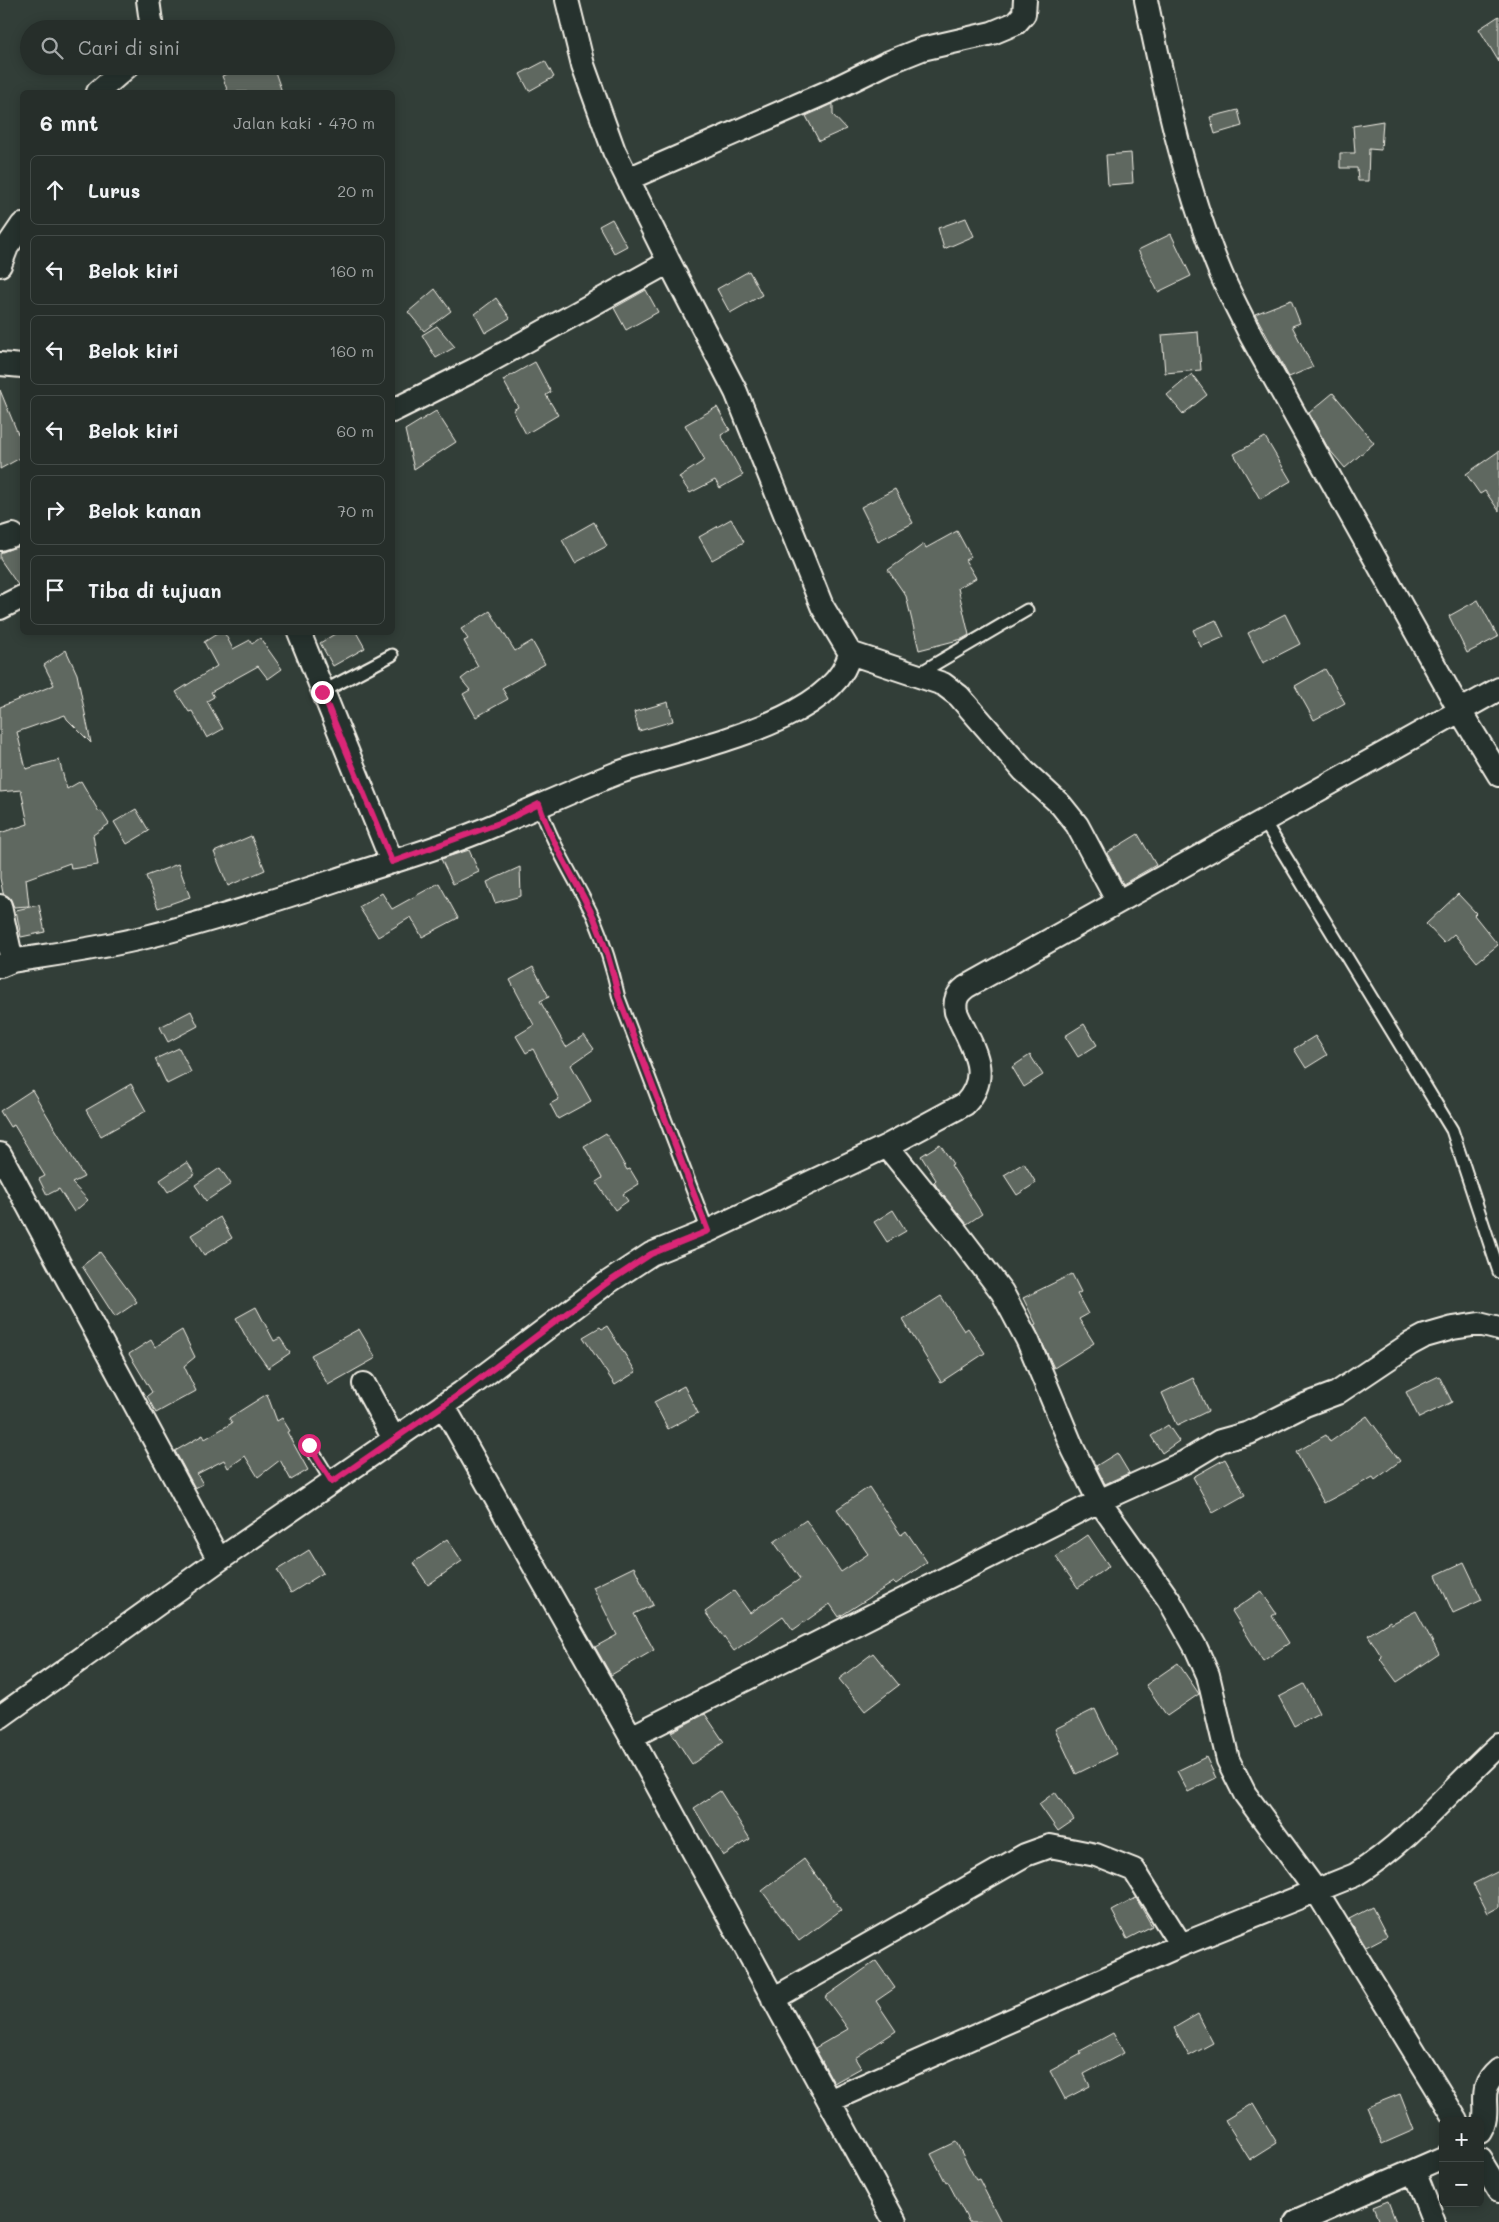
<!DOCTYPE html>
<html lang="id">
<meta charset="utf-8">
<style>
body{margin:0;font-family:Mali,sans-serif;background:#2e3632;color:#f1f3f6}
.controls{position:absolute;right:15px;bottom:15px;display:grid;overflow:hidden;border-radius:8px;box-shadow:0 2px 12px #0003}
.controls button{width:45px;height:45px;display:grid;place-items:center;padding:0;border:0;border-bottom:1px solid #424a47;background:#262e2a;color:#f1f3f6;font:25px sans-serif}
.stop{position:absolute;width:15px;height:15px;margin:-11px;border:4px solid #db2777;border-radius:50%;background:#fff}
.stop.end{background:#db2777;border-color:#fff;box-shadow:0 1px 5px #0008}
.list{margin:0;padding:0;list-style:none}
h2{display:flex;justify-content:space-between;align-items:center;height:65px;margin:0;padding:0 20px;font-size:21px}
h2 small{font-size:16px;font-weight:400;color:#a4a8a8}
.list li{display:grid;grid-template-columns:32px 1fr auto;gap:15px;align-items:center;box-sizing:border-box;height:70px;margin:0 10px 10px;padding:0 10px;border:1px solid #424a47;border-radius:8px}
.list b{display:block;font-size:19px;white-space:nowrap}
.list em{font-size:16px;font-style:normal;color:#a4a8a8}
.icon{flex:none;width:28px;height:28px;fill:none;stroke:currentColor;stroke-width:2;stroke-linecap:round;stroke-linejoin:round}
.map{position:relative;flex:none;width:1499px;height:2222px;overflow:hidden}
.search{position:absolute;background:#262e2a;box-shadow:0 2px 12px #0003;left:20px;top:20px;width:375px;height:55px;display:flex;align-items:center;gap:12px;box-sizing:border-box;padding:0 18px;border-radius:28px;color:#a4a8a8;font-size:19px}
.panel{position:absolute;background:#262e2a;box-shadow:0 2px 12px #0003;left:20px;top:90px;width:375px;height:545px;border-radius:8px}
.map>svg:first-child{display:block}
</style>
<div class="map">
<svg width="1499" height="2222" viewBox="0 0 1499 2222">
<rect width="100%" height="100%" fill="#323e38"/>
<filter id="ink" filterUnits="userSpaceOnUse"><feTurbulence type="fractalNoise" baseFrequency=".02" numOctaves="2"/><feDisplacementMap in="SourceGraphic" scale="10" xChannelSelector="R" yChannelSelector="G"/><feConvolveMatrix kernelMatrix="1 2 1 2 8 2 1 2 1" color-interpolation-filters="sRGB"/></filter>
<g filter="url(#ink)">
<path fill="#5f6861" stroke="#f4f1e8" d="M1499,16V62L1479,29Z
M545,61L554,77L529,91L520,74Z
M246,66H273L282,92H228L222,76Z
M833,104V115L846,129L819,141L806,116Z
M1238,110L1242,126L1215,134L1210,117Z
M1383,121L1381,150L1369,149L1368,181H1358L1357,168H1340V153H1355L1353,126Z
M1131,153L1133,183L1108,185L1106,155Z
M966,218L974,236L944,249L938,228Z
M612,219L627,246L614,253L599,226Z
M1171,234L1191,276L1158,292L1138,250Z
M749,271L762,295L730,313L717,289Z
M435,289L451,311L424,331L408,312Z
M646,290L658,312L626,330L614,308Z
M496,298L510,318L485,333L475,314Z
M1291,300L1300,323L1292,326L1313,367L1289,377L1255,314Z
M437,326L455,347L436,358L422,335Z
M1198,332L1201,370L1165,373L1162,335Z
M535,362L551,392L546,395L558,415L526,434L513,410L518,407L503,380Z
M1192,374L1207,395L1183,414L1167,395Z
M0,390L18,434L22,432V457L0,469Z
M1333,393L1374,443L1345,468L1328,448L1309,413Z
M717,407L730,430L721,435L743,475L720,488L715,480L690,493L679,477L705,460L685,425Z
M436,411L456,442L414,469L405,430Z
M1265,437L1291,481L1260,499L1234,454Z
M1499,451V511L1485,491L1480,494L1466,474Z
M895,489L913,523L878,541L861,507Z
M731,519L744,542L712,560L699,537Z
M594,522L607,546L575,563L562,540Z
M957,531L971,557L965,560L976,578L958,588L969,635L962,639L919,650L906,596L888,570L924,544L926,548Z
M21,545L22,550V584L18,585L0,559V553Z
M1478,600L1498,637L1467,653L1449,616Z
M490,611L515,651L532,641L545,664L502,688L508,699L476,717L463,694L470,690L461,679L478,666L464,641L468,639L461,629Z
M1285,614L1300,644L1263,663L1248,633Z
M1216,620L1224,637L1201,647L1193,630Z
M220,632H224L233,649L250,640L252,644L260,638L282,669L268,679L258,666L211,692L214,697L207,701L223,729L207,738L192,711L189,712L176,692L217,666L204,642Z
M338,632H356L365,648L333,666L320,643Z
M66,650L77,674L91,743L67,719L65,715L17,732L26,769L59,760L67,789L81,781L99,812L101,811L109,824L93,835L98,865L71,869L70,863L26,879L29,906L14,907L10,898L3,893L0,878V833L28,824L21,790L0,792V707L54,685L44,665Z
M1325,669L1345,703L1314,720L1295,686Z
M668,702L673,721L639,731L634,712Z
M136,809L149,831L127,844L114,822Z
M1138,834L1156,865L1123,884L1107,853Z
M251,836L265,870L228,886L214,852Z
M469,850L479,872L453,884L441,859Z
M178,864L190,897L158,908L146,876Z
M520,867L521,896L495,903L487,882Z
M439,883L458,918L422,937L411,917L378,937L359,907L382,893L392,909Z
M1458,894L1476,913L1474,915L1498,945L1477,962L1454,934L1444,943L1426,924Z
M39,905L45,932L21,937L16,910Z
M533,967L549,997L540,1001L566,1047L584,1035L594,1049L571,1065L591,1101L558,1119L550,1104L559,1099L533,1049L526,1053L516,1036L534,1025L510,980Z
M191,1011L198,1026L168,1042L160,1027Z
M1084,1024L1097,1045L1078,1057L1065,1036Z
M1315,1036L1327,1055L1306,1068L1294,1049Z
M179,1048L191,1072L167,1084L155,1059Z
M1030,1055L1043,1075L1024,1087L1012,1067Z
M131,1084L146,1111L101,1136L86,1110Z
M32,1090L84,1177L72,1183L88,1200L74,1212L59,1189L47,1195L39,1179L45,1176L14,1125L10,1127L0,1111Z
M606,1133L627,1170L630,1169L639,1184L623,1194L628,1201L615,1210L596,1182L602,1178L584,1146Z
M940,1144L953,1164L951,1165L982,1214L967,1224L938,1189L934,1182L936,1180L921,1156Z
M187,1162L195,1174L168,1192L160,1180Z
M1024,1163L1036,1183L1017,1195L1004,1175Z
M220,1168L231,1184L206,1201L195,1185Z
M893,1210L906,1231L887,1242L874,1222Z
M220,1217L232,1238L204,1255L191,1235Z
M100,1252L137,1302L115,1317L82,1266Z
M1072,1274L1081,1292L1077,1294L1088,1314L1079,1319L1094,1343L1054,1368L1034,1325L1036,1324L1023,1298Z
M941,1296L964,1331L968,1328L985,1353L941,1382L903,1320Z
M256,1307L274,1341L280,1338L290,1353L268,1368L246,1337L236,1318Z
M607,1326L636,1372L615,1385L583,1337L600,1327L602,1329Z
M359,1329L376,1358L328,1385L311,1355Z
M182,1330L195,1357L184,1366L196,1391L156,1413L147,1396L152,1392L129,1354L151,1340L155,1347Z
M1439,1376L1452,1402L1419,1418L1406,1392Z
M1193,1378L1208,1411L1177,1426L1162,1393Z
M684,1386L698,1413L668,1429L654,1402Z
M267,1394L277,1421L282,1418L290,1431L287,1432L308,1470L291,1480L280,1460L258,1477L245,1456L228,1468L224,1460L197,1474L203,1484L195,1488L175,1451L203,1435L205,1439L232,1423L229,1418Z
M1367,1416L1400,1461L1375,1480L1373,1477L1324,1503L1296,1452L1326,1435L1330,1442Z
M1168,1425L1179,1441L1162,1453L1151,1436Z
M1117,1453L1129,1473L1105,1484L1096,1466Z
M1225,1459L1245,1495L1213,1513L1193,1477Z
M869,1487L901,1535L906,1531L927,1562L896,1584L894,1582L839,1617L830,1604L793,1630L783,1616L734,1651L705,1612L734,1591L750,1613L800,1579L774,1542L806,1520L841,1572L868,1554L837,1509Z
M1088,1535L1109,1566L1078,1588L1056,1557Z
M447,1539L462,1561L428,1585L413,1563Z
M309,1550L323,1573L291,1593L277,1570Z
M1464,1562L1482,1600L1453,1613L1436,1575Z
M634,1567L653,1605L634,1614L654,1650L611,1675L595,1647L617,1635L593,1587Z
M1261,1591L1276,1613L1272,1616L1289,1643L1263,1661L1232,1611Z
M1416,1611L1439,1654L1397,1682L1380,1659L1382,1657L1368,1635L1390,1621L1391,1624Z
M873,1653L899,1685L865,1711L839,1679Z
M1178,1663L1199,1694L1167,1716L1146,1685Z
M1304,1684L1319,1713L1294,1726L1279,1697Z
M1095,1709L1117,1754L1076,1774L1055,1729Z
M705,1714L724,1742L692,1764L671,1732Z
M1206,1757L1216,1778L1188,1792L1177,1771Z
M720,1791L750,1839L723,1856L694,1808Z
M1055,1792L1074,1820L1058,1831L1039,1804Z
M804,1859L841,1910L799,1941L762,1891Z
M1499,1871V1907L1488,1913L1473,1884Z
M1136,1898L1152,1926L1127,1939L1112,1911Z
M1372,1907L1387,1936L1366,1947L1349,1919Z
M876,1961L895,1988L876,2001L896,2031L855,2058L861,2068L834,2083L815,2048L848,2029L825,1997Z
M1198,2014L1213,2043L1189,2056L1174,2028Z
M1113,2033L1124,2053L1084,2074L1090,2086L1065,2099L1050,2071L1081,2054L1080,2051Z
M1400,2094L1414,2130L1382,2144L1367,2107Z
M1253,2103L1277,2143L1250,2160L1225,2120Z
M956,2142L976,2180L979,2179L1001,2222H969L948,2182L946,2183L931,2154Z
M1388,2201L1396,2222H1379L1373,2207Z"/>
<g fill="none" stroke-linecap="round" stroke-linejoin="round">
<g stroke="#f4f1e8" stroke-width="15">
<path id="lane" d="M918,674L1027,610
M322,692L392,655
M539,804C552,845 576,880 594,918C605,944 613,971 619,998L708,1231
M1264,821L1452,1130L1499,1272
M309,1445L332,1482"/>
</g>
<g stroke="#f4f1e8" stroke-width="26">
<path id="street" d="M148,0L151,22L150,29
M1146,0C1165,92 1185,187 1221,274C1230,295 1241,315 1251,336L1460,711L1499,775
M98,92L128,66
M628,179L830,91L887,63L922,49L992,33L1016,23L1024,14L1025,0
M0,265L7,247L22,225
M0,364L22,366
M392,411L474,370L669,262
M0,539L13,535
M0,608L22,597
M299,632L392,862
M850,653L943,684L959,696L1024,771L1061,805L1077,825L1118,902
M0,906L12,961
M0,966L12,961C56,954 102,948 146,937C219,919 289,896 360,872C408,857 456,842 502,822C540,806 577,789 615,774C675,750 835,725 850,653L822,606L736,392L669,262L614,151L583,65L567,0
M887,1146L955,1230L1002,1292L1028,1341L1073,1449L1099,1501L1185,1462L1220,1441L1249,1433L1305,1405L1337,1393L1410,1344L1425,1336L1453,1328L1479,1324L1499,1329
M0,1154L219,1560
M364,1384L394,1439
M443,1405L631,1737L895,2222
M0,1717L219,1560L461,1393L604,1285L651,1254L708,1231L887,1146L965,1104C994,1073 970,1045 956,1012C954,1000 957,994 966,987L1499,689
M631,1737L1099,1501L1169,1600L1196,1648L1208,1675L1228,1760L1245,1794L1317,1892L1457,2121
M773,1999L1025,1855L1050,1846L1096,1855L1134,1870L1181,1945
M829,2101L1181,1945L1355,1875C1410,1841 1451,1789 1499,1745
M1480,2132C1494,2108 1473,2092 1499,2070
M1480,2160L1499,2191
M1414,2171L1434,2222
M1296,2222L1443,2158"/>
</g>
<use href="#lane" stroke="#26332d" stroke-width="11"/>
<use href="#street" stroke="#26332d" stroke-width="22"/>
</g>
</g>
<g fill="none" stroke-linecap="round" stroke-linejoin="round" filter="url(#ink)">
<path stroke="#db2777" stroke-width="6" d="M309,1445L332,1482L461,1393L604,1285L651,1254L708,1231L619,998C613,971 605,944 594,918C576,880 552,845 539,804L502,822L392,862L322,692"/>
</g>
</svg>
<div class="controls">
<button>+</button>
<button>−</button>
</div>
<div class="stop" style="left:309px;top:1445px"></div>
<div class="stop end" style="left:322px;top:692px"></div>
<div class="search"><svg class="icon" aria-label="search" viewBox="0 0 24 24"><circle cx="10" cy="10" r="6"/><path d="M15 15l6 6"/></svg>Cari di sini</div>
<section class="panel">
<h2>6 mnt<small>Jalan kaki · 470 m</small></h2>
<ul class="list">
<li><svg class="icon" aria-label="ahead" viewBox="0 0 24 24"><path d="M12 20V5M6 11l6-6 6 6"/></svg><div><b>Lurus</b></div><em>20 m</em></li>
<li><svg class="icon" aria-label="left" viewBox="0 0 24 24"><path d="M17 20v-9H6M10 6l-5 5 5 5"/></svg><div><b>Belok kiri</b></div><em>160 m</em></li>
<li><svg class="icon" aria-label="left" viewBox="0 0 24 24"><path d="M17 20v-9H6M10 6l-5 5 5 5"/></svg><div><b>Belok kiri</b></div><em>160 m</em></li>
<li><svg class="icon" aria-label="left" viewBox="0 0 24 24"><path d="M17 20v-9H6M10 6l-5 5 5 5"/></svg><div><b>Belok kiri</b></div><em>60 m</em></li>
<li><svg class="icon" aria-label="right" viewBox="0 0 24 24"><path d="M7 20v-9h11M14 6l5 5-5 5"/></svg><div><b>Belok kanan</b></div><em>70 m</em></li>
<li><svg class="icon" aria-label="arrive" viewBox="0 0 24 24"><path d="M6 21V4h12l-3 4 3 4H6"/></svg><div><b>Tiba di tujuan</b></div></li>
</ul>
</section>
</div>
